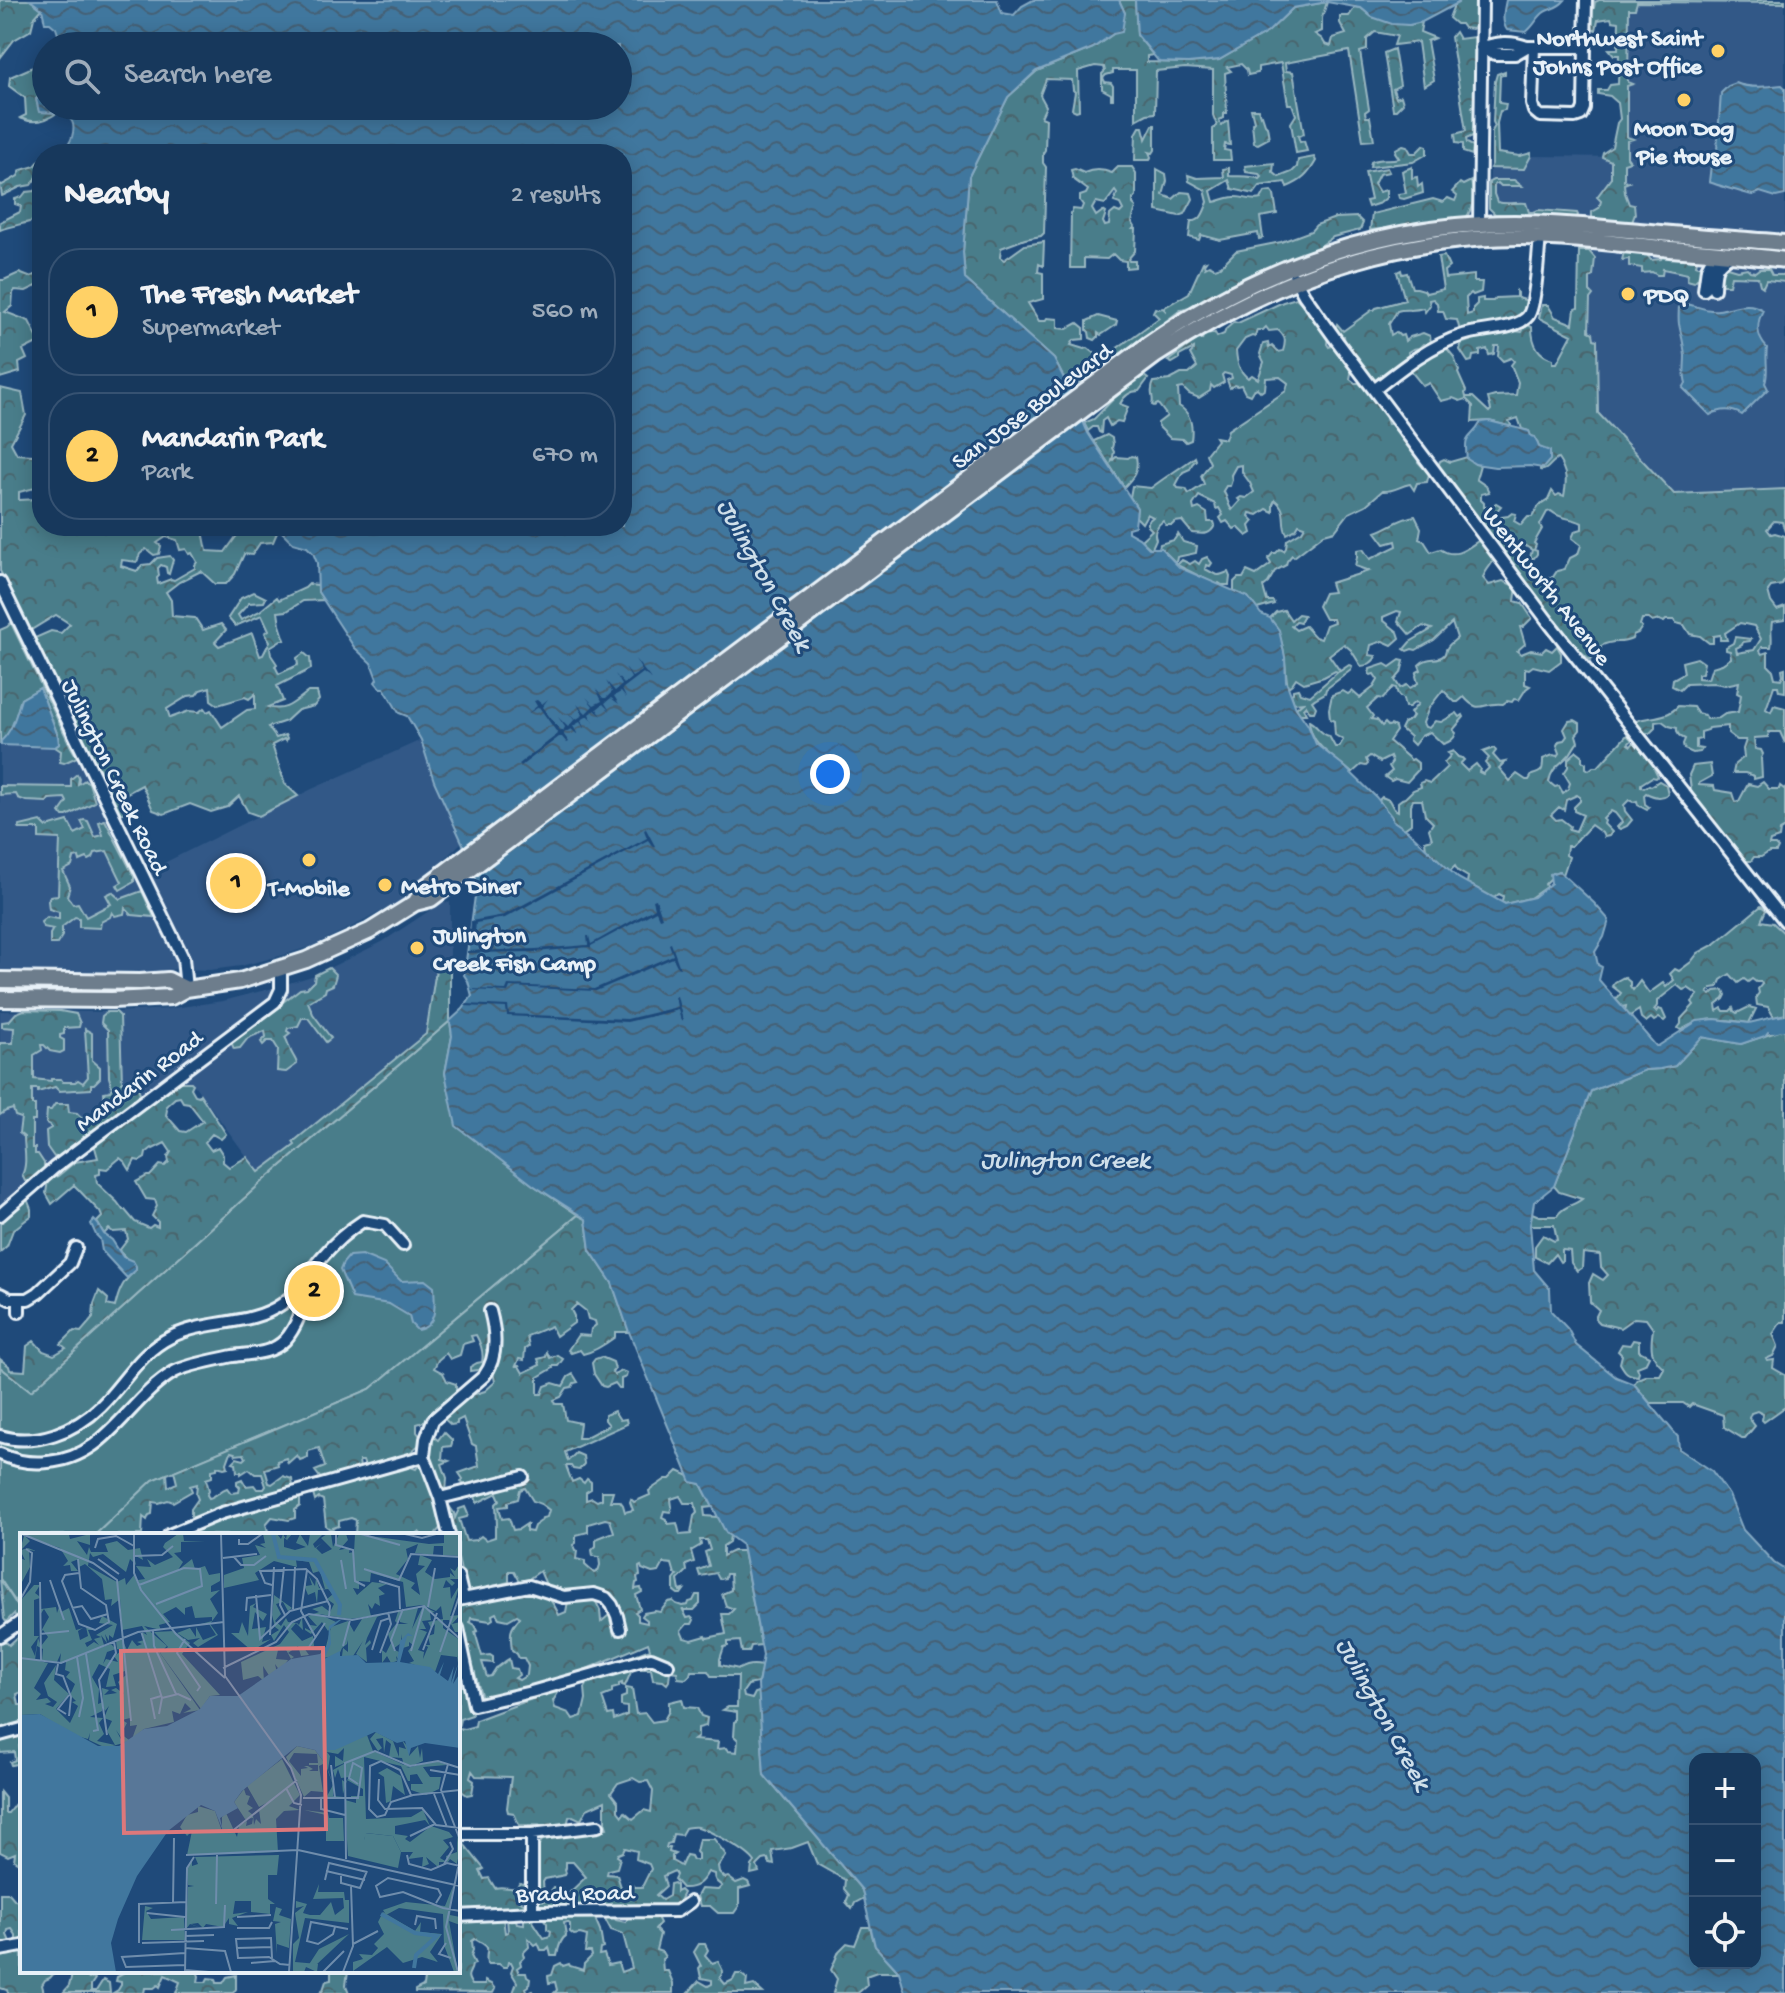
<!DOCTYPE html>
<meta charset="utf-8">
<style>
body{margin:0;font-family:"Gochi Hand",sans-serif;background:#244365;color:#f1f3f6}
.controls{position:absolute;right:24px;bottom:24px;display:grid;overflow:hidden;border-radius:16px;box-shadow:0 4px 20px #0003}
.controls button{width:72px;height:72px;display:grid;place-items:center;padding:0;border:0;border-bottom:2px solid #365272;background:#17385c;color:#f1f3f6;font:40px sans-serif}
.you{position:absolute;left:830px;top:774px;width:28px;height:28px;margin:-20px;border:6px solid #fff;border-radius:50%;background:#1a73e8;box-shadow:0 0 0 12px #1a73e833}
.badge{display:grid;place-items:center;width:52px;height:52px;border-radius:50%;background:#ffd166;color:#111;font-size:26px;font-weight:700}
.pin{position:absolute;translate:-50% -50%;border:4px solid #fff;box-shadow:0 2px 8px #0006}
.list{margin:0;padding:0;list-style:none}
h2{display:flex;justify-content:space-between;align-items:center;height:104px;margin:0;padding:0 32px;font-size:34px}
h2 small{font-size:26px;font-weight:400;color:#9eacbb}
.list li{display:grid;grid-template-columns:52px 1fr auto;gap:24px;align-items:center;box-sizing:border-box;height:128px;margin:0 16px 16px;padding:0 16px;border:2px solid #365272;border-radius:32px}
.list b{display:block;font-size:30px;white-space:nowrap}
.list p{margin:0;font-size:26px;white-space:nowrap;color:#9eacbb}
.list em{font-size:26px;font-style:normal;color:#9eacbb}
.icon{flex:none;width:44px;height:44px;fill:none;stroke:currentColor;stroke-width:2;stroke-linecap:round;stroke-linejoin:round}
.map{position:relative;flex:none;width:1785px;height:1993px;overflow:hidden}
.search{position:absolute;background:#17385c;box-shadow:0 4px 20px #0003;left:32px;top:32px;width:600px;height:88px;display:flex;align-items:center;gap:20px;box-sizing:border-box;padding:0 28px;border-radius:44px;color:#9eacbb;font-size:30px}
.panel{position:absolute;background:#17385c;box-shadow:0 4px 20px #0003;left:32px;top:144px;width:600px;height:392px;border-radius:32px}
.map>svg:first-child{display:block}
</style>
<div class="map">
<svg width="1785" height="1993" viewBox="0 0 1785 1993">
<defs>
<pattern id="forest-crowns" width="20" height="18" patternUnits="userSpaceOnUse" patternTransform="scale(2)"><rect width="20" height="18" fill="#4a7d8a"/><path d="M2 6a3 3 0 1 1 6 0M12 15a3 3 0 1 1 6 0" fill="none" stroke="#48656d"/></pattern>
<pattern id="water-waves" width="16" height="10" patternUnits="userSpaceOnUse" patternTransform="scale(2)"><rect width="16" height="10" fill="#41779e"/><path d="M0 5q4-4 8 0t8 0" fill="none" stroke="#446074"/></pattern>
</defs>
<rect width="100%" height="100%" fill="#1f4a7a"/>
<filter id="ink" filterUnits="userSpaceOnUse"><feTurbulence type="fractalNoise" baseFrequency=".0125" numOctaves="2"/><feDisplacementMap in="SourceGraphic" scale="16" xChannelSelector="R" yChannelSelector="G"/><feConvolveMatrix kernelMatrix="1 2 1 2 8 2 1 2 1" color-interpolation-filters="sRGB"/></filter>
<g filter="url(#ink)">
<path fill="#315887" d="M1637,2L1785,3V234L1495,214L1489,208L1490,168L1524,169L1531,156L1627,157L1629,9L1636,8Z
M1598,248L1785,269V489L1674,494L1598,413L1597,344L1587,338L1589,251Z
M421,740L434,781L462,842L402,900L362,922L312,946L284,955L241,966L210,970L178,969L151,972L0,971V745L55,747L61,750L64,763L79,756L136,877L312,789Z
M450,902V963L436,969L426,1033L293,1141L295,1145L259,1173L192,1082H159L134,1103L44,1169L0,1206V1011L116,1012L166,1009L223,1001L273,988L315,975L382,942L441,903Z"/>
<path fill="#4a7d8a" stroke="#99b7c1" stroke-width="2" d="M450,1021L452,1036L445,1073L457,1126L533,1185L578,1215L370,1389L153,1480L95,1535H22V1604L19,1607L0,1579V1367L31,1391L261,1183Z"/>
<path fill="url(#forest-crowns)" stroke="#99b7c1" stroke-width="2" fill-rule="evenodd" d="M0,0H30L42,9L34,18L31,30L14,40L0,58Z
M1119,0H1135L1137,35L1153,55L1147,56V62L1188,63L1219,60L1268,32L1293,8L1327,2L1322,18V31L1315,34L1322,39L1325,44L1331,46L1333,38L1346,34L1340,23V16H1349L1355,7L1361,8L1372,17L1409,25L1422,22L1420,32L1435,38L1427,41L1434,80L1424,86L1418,42L1394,45L1397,36L1375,32L1367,39V50L1360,52L1369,109L1365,112L1366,117H1370L1374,140L1363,141L1349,51L1285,63L1286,71L1293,72L1304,134L1298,136L1300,142L1304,141L1307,151L1296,153L1291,123L1296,115L1292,104H1288L1281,63L1258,67V73L1248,75L1247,70L1241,64L1227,67L1231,71L1225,73L1227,113H1224V118L1219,120L1221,125L1228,121L1230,145L1225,144L1224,150L1230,151L1231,160H1213V129L1217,126L1213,115V70L1185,68L1156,71L1155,113L1147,114L1136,120V70H1113V73L1106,75L1103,78L1105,82L1111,83L1113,86V99H1111V94L1102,89V74L1105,71L1104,67L1095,66L1078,71L1079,110L1076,111L1072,109L1075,92L1073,90L1072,80L1046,79L1040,95L1046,106L1041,117L1046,119L1045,150L1043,153V163L1046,167L1044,233L1041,236L1025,239L1001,248L1000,257L1004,260L1025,245L1044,242L1043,266L1039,264L1038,272L1043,273V299L1028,303L1039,321H1045L1047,318L1058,319V328L1067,329L1078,323L1084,328V339L1074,340L1071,345L1084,349L1088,348L1102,359L1159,318L1153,312L1155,308L1158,309L1163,308L1165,310V307L1189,293L1203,262L1206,261L1204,264L1205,267L1209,265L1215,268L1221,266L1236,251L1281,242L1311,231L1316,225L1335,218L1357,217L1363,223L1360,230L1333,237L1319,247L1258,271L1227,286L1200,304L1182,309L1145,337L1123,356H1120L1107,369L1103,368L1085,380L1068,386L1054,359L965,279L963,252L969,176L1008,97L1037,71L1093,48L1113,34L1125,13Z
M1459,0H1479V25L1476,24L1472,29L1464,28L1461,24H1456L1449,18L1454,5Z
M1599,0H1785V3L1637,2L1635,9H1629L1628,82L1633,84L1627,86V137L1633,139L1627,141V157L1630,161L1624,163V180L1629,182L1624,184L1625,193L1629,204L1634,205L1635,214L1632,222L1592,220V212L1599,208L1601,201L1597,197L1611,178V161L1602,157L1603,153L1612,147L1617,123L1620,119L1618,103L1610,96L1598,94V90H1607L1610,85L1618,84L1619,55H1614L1609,49H1618L1619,22L1612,21L1611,18L1598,20L1596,30L1592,28L1591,11L1594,8L1595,2Z
M1455,32L1459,39L1474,37L1478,41V45L1475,48V54L1478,55L1477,105L1474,104L1472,107L1477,110V134L1466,139L1467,143L1473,146L1472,155L1463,152V144L1456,143L1455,134L1466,131L1451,37Z
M1394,49L1400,85L1393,89L1396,98L1401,96L1403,103L1396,110H1393L1384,53Z
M46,58V92L36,99L39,111L57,113C46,121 33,124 20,118L26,115L25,98L9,86L10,77L33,67Z
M1505,71V74L1500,76L1499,103L1506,104L1505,110L1500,111L1497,123L1498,153L1520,156L1531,153V156L1524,169L1490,168L1492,164V131L1495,126L1493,122L1495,81L1497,74Z
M1251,109H1258L1260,116L1262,115L1265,124L1267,126L1269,138L1258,144L1254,143L1252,123L1254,121Z
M1153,125H1155V150L1153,153L1149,152L1151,157L1150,160H1135L1136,134L1140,127H1143L1146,139Z
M1403,145L1407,146L1411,153H1416L1424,145L1427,146V154L1413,162L1370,167L1371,162C1381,157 1388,161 1399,158L1395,152L1396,149Z
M1314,157L1316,161C1308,175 1302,181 1287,187L1285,182L1260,186L1254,194L1232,189L1229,180L1211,191L1214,202C1221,201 1227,197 1234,197C1244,196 1251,202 1261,199L1265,192L1271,191L1274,195L1277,214L1260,217L1263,238L1259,239L1258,233L1220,240L1201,235L1199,240L1189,237L1191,221C1202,222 1204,211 1208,202L1205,190L1189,181L1188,175L1197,178L1224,177L1223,169L1229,168V176C1240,177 1250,175 1260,179L1262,177L1259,174L1246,172L1245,166L1274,163L1273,172L1279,177L1292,172L1297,167L1298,160Z
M42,158V173L39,174L31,185L20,187L2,196L0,184L2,185L18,176L21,170L35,166Z
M1118,167H1132L1136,173V197L1133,199V204L1136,207L1132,222L1135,227L1133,229H1136L1135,251L1128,259L1129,261H1135V267L1126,268V261L1119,260L1113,254L1107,259L1084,258V268H1070L1071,213L1073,209L1081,210L1083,205L1080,201V196L1086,194L1088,190L1073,179L1071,170L1075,169L1084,173C1093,169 1102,169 1112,173ZM1115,191L1117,194L1114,202L1120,204L1123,210L1120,213L1115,211L1110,215L1109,225L1105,226L1103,222L1106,213L1103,211L1096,216L1092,209L1096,202L1105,204Z
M1412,167V178L1417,177L1418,187L1422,184L1423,193L1404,199L1399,198L1398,194L1406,193L1402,171Z
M1387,168L1389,172L1379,174L1374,184L1379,192L1386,190V198L1380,203L1368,207L1366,201L1371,200L1365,172Z
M1157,169L1166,174L1167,181L1163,195L1173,199L1181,192L1191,193L1193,199L1185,214L1179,216L1157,211Z
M1493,180H1514L1522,186H1501L1498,183L1494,185V194L1497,202C1508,205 1515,202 1526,203L1529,212H1534L1538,210L1577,213L1578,215L1576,219L1495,214L1489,208V182Z
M1471,181C1474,194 1474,209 1465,219L1392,230L1389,228L1370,230L1372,214L1433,199L1443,202L1448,198L1455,201L1457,196L1452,192L1460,183L1463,185Z
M42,184V224L38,219C26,224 13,225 0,230V222L20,212L21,206L15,204V199L22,197L26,192L35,191Z
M1579,251H1589L1595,258L1593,276L1590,278V292L1593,295L1590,299L1589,331L1593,333L1594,339L1597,340L1598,413L1674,494L1785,489V532L1782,522L1774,521L1767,529L1771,534L1775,533L1785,536V578L1782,585L1771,587L1768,591L1771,602L1777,610L1785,607V620L1772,622C1770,631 1773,638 1771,647H1762L1760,651L1762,654L1768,652V665L1773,670L1775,678L1781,679L1783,675L1782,669L1785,668V692L1779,691L1778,686H1774L1766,709L1771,712L1774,705L1785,708V743L1780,732H1769L1768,737L1754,738L1755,749L1761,750L1763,754L1761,758L1762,777L1754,779V776L1745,773H1733L1735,764L1744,757L1743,749L1746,740H1737L1728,733V726L1709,728L1708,730L1701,732V739L1696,740V748L1702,749L1700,752L1693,753L1684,749L1683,744L1685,739C1680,737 1676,734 1677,728L1669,726L1662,721L1655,722V728L1650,733H1642L1638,729L1636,721C1650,716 1667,719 1678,706L1693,707L1697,713L1705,715L1707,719L1719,718L1725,714L1738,712L1741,695L1737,693L1739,682L1725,685L1714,683L1686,684L1680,690L1672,686L1673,679L1684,673L1682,662L1697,658L1704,663L1702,673L1698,674V678L1708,679L1712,667L1722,664L1731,658L1730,651L1726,650V647L1733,643L1735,637L1751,639L1750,641L1743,642L1742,645L1736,648L1737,653L1754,650L1761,639L1754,626L1740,623L1725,633L1727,640H1720V635L1713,636V643H1709L1700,636L1690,634L1684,625L1676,623L1675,620H1666L1664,622L1659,620L1652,622L1648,619H1642L1640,625L1642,627L1638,633L1633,635L1632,639C1620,645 1613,639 1601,646V650L1590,660L1569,640L1438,467L1440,461L1444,459L1450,462L1467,457L1475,464L1480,465L1476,479L1486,486L1489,492L1481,494V500L1484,503V507H1491L1496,503L1501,506L1494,514L1495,518L1508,516L1512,513L1516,514L1514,521L1521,525L1528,517H1532L1539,506L1548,500L1552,491L1556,496L1559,494L1564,496C1567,481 1567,472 1558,459C1551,461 1548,472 1540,470V468H1543L1539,447L1535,437L1531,436L1529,431L1522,429L1518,418L1509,421L1512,427L1489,421L1472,422L1473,406L1466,399L1460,401L1453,398L1441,401L1429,383L1423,386L1410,370L1445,346L1454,357L1459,371L1458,373L1466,391L1465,393L1466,397H1473L1489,412L1491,410L1488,398L1495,396L1516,395L1518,382L1511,365L1514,361L1511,358L1503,361L1498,356L1499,346H1495L1494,354L1489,355L1487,349L1480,351V355L1473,356L1472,361L1468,362L1460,350L1461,344C1480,337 1501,328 1522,332L1526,324L1532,327C1532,342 1537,355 1553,359V363H1557L1572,335L1539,318L1542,305H1548L1555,317L1573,324L1575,309L1578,308ZM1551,511C1561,520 1571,517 1582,523V529L1575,531L1572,538L1581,545L1578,554L1570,558L1565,569L1557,571L1553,577L1540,578L1539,570L1529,569L1530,564L1523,559L1525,554L1520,548L1522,544L1532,550L1530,558H1534L1537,554V551L1534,550L1536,545L1534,543L1542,529L1540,525L1547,512Z
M1624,252L1647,255L1651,260L1661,259L1662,256L1697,260L1696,265L1704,268L1701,279H1697L1694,282L1687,280L1688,274L1663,269L1662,275H1657L1652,272L1642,273V268L1629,266V259L1622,260Z
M1444,256L1449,267L1444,271L1445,278L1474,275V282H1482L1481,292L1473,295L1471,293L1466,298L1467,315L1473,313V308L1477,304V299L1483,298V301H1493L1496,298L1516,297V291L1518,293V298L1525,300L1529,304L1523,316H1520L1518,320L1511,323L1486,324L1460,331L1457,320L1446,319L1443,311H1438L1437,303L1433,299L1429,300L1430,305L1425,312L1423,308C1411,312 1407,308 1397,311L1389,324L1391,335L1396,332L1400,336L1403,335L1405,341L1410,337L1423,333L1430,336L1431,342L1429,345L1423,344L1419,348L1413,349L1408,352L1409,359L1377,384C1369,381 1360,368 1360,360H1357L1351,349L1345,345L1344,336H1337L1334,332L1337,324L1343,331L1372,310H1374L1376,308L1405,300L1397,272L1401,270L1402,274L1407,273L1412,288H1417L1424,290L1426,293L1443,289L1438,257Z
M1727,267L1737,270L1747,268L1750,271L1755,272L1759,269H1769L1772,275H1785V282L1766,280L1763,287L1760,285L1758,277L1731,276L1729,285H1721L1718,281L1719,268Z
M19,273L29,277L35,275L39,277L41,284L26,291L15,290L13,293L12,306L5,312L29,321L38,339L37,343L23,350L27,359L19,363L20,372L0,378V280H4Z
M1296,298L1309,310L1308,313L1328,337L1327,344L1329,347L1334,345L1352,368L1350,379L1355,383H1359L1378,403V407L1387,415L1386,419L1388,424H1395L1419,454L1418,462L1429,474L1427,482L1417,483L1414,490L1410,484C1399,486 1394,492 1382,491L1366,505L1349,513L1335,531L1324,534L1294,557L1292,555L1287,561L1286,565L1275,571L1268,583L1263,587L1267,601H1273L1274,604L1257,609L1248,597L1234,592V582L1238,578H1243L1247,571L1256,575L1271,564L1268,559L1273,553H1276L1280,549L1284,551L1286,548L1287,540L1302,531L1305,526L1299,524L1296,529L1287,534C1280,522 1289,511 1275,500L1273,504V512L1267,509L1258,515L1250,513L1249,516L1254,521L1250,526L1252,533L1247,536L1238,527L1234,529L1227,521L1223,523L1220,518L1223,515L1219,508L1216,509L1215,504L1199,496L1193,505L1194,510L1199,508L1207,513L1208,522H1214L1215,525C1210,536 1203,534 1192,533L1182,521L1175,522L1172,525H1166L1163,521C1157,525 1153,532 1156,539L1152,548H1150L1141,540L1152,530L1148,526V521L1153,517L1147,514L1142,523L1136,517L1137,508L1130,497L1132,486L1151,488C1166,476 1181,468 1195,457L1196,460L1192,464L1190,469L1183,472L1176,485L1178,488L1186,489L1189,494L1204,484L1201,476L1210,463L1206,454L1217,440L1215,437L1225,439L1228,430L1286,391L1288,383L1280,377L1266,378L1265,389L1261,392L1257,388L1253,390L1250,395L1245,393L1241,385L1237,386L1234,385L1230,388L1227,380L1232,378L1231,375L1224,373L1222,375L1224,382L1214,388L1211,385L1210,391L1199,398L1189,394L1183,388L1178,389L1179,406C1192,414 1193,427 1191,440L1186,442L1183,439L1170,438L1158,426V423L1167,416L1158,404L1154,406L1152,405C1155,396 1148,394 1154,382L1170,380L1181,374H1189L1197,367L1190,354L1194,350V348L1179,356V359L1172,363L1168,361L1198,339L1202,340L1203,336L1215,333L1217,337L1224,334L1226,329L1234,322L1238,323L1283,302ZM1266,327L1269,331L1278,330C1286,337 1286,341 1283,351L1278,352L1272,346L1269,348L1268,343L1263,344L1260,354L1264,362L1258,379L1252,375L1248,378C1239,371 1237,363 1236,351L1245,339L1252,336L1255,337L1257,330H1263ZM1242,465V472L1250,483L1254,492L1246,498L1241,497L1238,499L1240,501L1232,510C1227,504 1228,497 1223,491L1226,486H1230L1232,480L1231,475L1236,466Z
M1098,316L1117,321L1116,325L1101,335L1098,333V337L1095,340L1090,338L1089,332L1087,330V321Z
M1143,375L1148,379L1139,391C1131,391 1124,396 1120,404L1128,407L1122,422L1117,421L1110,426L1106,418L1102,421L1101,433L1099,432L1097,427H1093L1088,431L1084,423L1094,419L1127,385H1133V382Z
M0,388L22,393L26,415L11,443L17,454L33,455L42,461V477L39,487L19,492V500L38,499L42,496V526H211L203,531L207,551L225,552L238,534L237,526H276L279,528L273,542L260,543L252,555L244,554L235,574L226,584H215L201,571L179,582L166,592L171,600L172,616L195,618L203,630L221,624L226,630L215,642L219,646L252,633L260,656L263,655L270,641L265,633L269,630L262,615L235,626L228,618L241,598L254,592L266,598L264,602L249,603L238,615L241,620L260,611L277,597L279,600L305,588L309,584L318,585V592L324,600L303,601L287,611L278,612L280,625L285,640H281L270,647L271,655L277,664L275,666L279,674L298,665L297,658L304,653L310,658L311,669L277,686L283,701L268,707C286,713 295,701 308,692H317L319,700L314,706L298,710L286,721L268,727L276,738L285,735L287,738L286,741L284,739L272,745L285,784L298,796L259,816L248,812L239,796L227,807L211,812L190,804L164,814L153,810L142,785L125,794L130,810L121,814L35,638L51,631L61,633L70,624L56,615L31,630L0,571ZM166,537L177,540L180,550L186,549L189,554L192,553L197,562L195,565V568L174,580L171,579L158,584L157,578L159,576L158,568L161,565L166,567L167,573L169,574L173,560L170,556L157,558L151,564L142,565L137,571L121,566L122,560L137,562L140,554L146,549L154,555L159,554L161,546L157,543ZM210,687L211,700L218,705L245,697L249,699L255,694V709L247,710L222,727L211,710L207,712L204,708L199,712L189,711L170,718L167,709L188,696L196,695L200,690Z
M1107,435L1112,438L1113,444L1112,448L1114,452L1112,461L1116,457L1128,458L1131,456L1136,457C1139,471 1133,478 1124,487L1094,441Z
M1415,516L1421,528L1419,539L1424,541L1431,552L1440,549C1455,559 1465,550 1478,541L1486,544L1496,557C1492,564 1484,572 1483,578L1489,585L1503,581L1517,587L1515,601L1522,603L1532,618L1523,627H1520L1525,644L1517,651L1521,654L1531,650L1542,652L1546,648L1552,651L1557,646L1561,653V661L1549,670L1533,666L1529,669L1525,668V684L1530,686L1526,689L1519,700L1514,699L1512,702L1507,701L1503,704C1483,701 1480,716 1464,697L1458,702H1455L1443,690L1429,708L1423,723L1425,727L1429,728L1435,721L1441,722L1457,713L1460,717L1463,715L1464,717L1453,730L1456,733C1454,740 1449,742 1443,744L1430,732L1421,736L1414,745L1409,740L1410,737L1401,729L1404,723L1411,719L1413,716L1410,713L1418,704L1415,702L1409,707H1405L1403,699L1398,695L1396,688L1393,687L1383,699L1378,698L1367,708L1373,716L1371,719L1377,720L1382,726L1385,723L1388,726L1391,725L1395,727L1396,731L1389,741L1411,760L1413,759L1418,763V770L1407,782L1395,779L1391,781L1385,777L1392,771L1389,766L1392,762L1390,757L1380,762L1370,756L1366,759L1368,764L1366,766L1361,765L1352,773C1335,757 1311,747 1309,721C1317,725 1320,734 1329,736L1335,747H1339L1343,740L1335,735L1334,721L1330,719L1329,709L1332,695L1343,691L1348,694L1352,691L1360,698L1374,687L1378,680L1374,674L1371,675L1369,674L1370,669L1385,664L1390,667L1400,660L1404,661L1401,673L1395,680L1400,688L1407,685L1410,688L1418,683L1416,676L1417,672L1421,670L1419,665C1428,655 1438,662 1444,655C1446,653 1445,650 1447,648C1449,644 1454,641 1457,638L1452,623L1434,640L1416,650L1412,649L1407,651L1404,649L1410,642L1432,629L1423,626L1410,635L1398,621L1401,612L1397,611L1383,617V620L1398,632L1400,638L1392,645L1383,641L1371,645L1369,655L1376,656C1374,662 1367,666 1361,666L1351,650L1344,644L1329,655L1340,671L1349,665L1352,666L1351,670L1326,689L1325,693C1321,696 1316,697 1312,701L1316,707L1314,712H1310L1306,705L1303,708L1306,714H1300L1296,708L1303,702L1294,703L1291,694L1293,693V690L1298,689L1300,693L1310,696L1338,672L1335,671L1324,677L1304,683L1296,678L1292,684L1288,687C1286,678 1286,670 1285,661C1284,645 1279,631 1270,618L1276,612L1284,610L1291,620L1298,614L1304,615L1300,622L1296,621L1291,626L1296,630L1305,626L1315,637L1321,639L1326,625L1334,622L1333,619H1325L1318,606L1324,593L1333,592L1330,583L1369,571L1355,566L1357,557V550L1363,549L1370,559L1397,546L1396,541L1385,544L1376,532C1390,527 1400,518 1415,516Z
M1178,534L1183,542L1197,546L1196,553L1177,557L1176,563L1161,548H1159L1160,544L1174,540Z
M1207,557L1212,563L1210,566L1206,565L1205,569C1217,574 1214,578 1228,572L1230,577L1229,585H1222L1219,583L1217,585L1177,565L1182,560L1190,564L1195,561L1199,564L1202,559Z
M11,623L71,747L77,757L64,763L60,762L61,751L55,747L59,744L58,736L40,688L21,699C18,708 16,718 12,727C8,734 2,740 0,745V630L7,627Z
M1575,720L1580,723V730L1576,735L1578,742C1575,745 1573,750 1570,754C1560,765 1551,768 1549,782L1555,787L1559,786L1563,793L1568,789L1570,783L1564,773L1568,767V759L1577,751L1582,755V761L1586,763V768L1589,770L1593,767H1598L1627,735L1632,740L1628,744L1631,746L1635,741L1640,742L1656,765L1654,768L1658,776L1656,778L1652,777L1641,784V787L1644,788L1649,785L1651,786L1659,781L1666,785L1668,794C1661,799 1654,797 1646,793L1644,795L1645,804L1649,807L1647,810L1638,805L1637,801L1633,802L1629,800L1624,805L1625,811L1632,820L1627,826L1620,829L1617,827L1622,822L1615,813L1611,811L1603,819L1605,821L1604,824L1612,832L1609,836L1604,837L1602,833L1591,825L1571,846H1567L1566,855L1569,857L1563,875L1559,871L1551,874V878L1545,884L1546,887L1530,898L1505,904L1502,902L1503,896L1499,894L1494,898L1467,883L1468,877L1458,871L1455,866L1450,871L1426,849L1425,841L1432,839L1429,829L1433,823L1425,815L1422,800H1413L1411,805V824L1404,829L1392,820L1379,800L1382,797L1389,800L1394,809L1398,811V802L1402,799L1405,798L1413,790L1421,787L1420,783L1424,781L1430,783L1447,767L1444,763L1451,755L1448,753L1453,751L1458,757L1462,758L1464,760L1460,764L1467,771L1476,764L1480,769L1479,772L1483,774L1489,768L1485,763L1489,758L1483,752L1494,748L1496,751L1493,755L1500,763L1505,762L1499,768L1510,781L1517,774L1526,780H1529L1532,775C1543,772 1543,770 1543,759L1553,755L1558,756L1560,753L1557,745L1559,741L1564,740L1567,736L1564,729L1569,721ZM1577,795L1580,797V801L1574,807V811L1583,815L1576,831L1569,829L1570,826L1561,819L1556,820L1551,815L1559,807L1564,810L1566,800Z
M1710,764L1712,776L1699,783V785L1714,786L1715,790L1733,793L1736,802L1739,801L1748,784L1757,786L1763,782L1769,789H1779L1780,786L1784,789L1785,788V828L1780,831L1779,838L1770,841L1769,845H1775L1778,848L1776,852H1769L1761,857H1754L1751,861H1743L1692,797L1689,775L1693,766Z
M77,774L79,778L78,784L85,780L89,783L95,802L67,816H63L60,812L67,802L65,798L49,799L47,802L26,801L18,798L16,794L0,795V786L71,787V779Z
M84,820L88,821L95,837L103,835L99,822L105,820L134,876V882L120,890L117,885L122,882L107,851L95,853L93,858L89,860L87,858L80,861L79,857L74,858L72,866L63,871L70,886L67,896L73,904L78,903L86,917L111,904L106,895L112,892L120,899L142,891L154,917L132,915L125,908L124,914L115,916L112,912L110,917L101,922L100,928L79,927V918L75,917L62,927V936L57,944H50V934L53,929L43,927L41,922L47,917L59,919V912L49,909L48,901L50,896L58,895L60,839L39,838V829H19L20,826L41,821L47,827L68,821L75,834L85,829L81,821Z
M1761,906L1766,910L1761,921L1773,923L1785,934V1020L1782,1015L1774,1017L1768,1007L1757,1005L1756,997L1759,993L1758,989L1762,984L1761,982H1756L1752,979L1748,982L1744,979L1738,983L1730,974L1721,980L1718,987L1712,988L1708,993L1711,995L1715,991L1724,990L1726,995L1724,999L1716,1005L1717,1011L1722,1008L1724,1011H1730L1733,1008L1734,1011L1737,1013L1749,1007L1756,1009L1749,1023C1720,1019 1707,1015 1681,1030L1678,1028L1681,1024V1019L1694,1005L1692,1002L1698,995L1688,988L1683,990L1677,985L1657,1001V1006L1654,1010L1656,1012L1658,1009L1662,1010L1666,1019L1664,1021L1659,1018L1654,1021L1651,1018L1646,1022L1641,1018L1639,1010L1630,1016L1625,1011L1626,1006L1622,1007L1616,1000L1621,993L1612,986L1615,982L1624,977L1630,982V986L1633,990L1640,981L1649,993L1663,983L1666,987L1674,980L1670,974L1675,969L1679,971L1691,962L1698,953L1715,944Z
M450,963V1021L261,1183L31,1391L0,1367V1359L9,1366L10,1370L25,1371L27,1346L34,1341L43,1351L54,1355L66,1348L61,1344L74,1331L81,1332L93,1318L94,1304L99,1291L108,1299L107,1305L115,1307C118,1294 122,1282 133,1273L129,1261L119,1251L128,1239L126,1231L113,1232L109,1229L104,1234L97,1222L102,1217L100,1212L74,1185L52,1204L46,1193L48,1180L58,1176L75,1162L98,1158L94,1144L175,1082H191L193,1084L191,1088L195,1095L199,1096L200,1094L226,1134L221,1139L212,1134L205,1142L211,1150L218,1147L223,1155V1162L229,1167L247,1157L259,1172L295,1145L293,1142L426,1034L436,969ZM180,1097L183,1102L189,1103L203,1121L186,1132L180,1131L166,1115L167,1110L166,1106L175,1098ZM165,1143L171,1152L168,1157L169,1162L165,1166L160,1165L150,1176H147L136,1182L146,1199L155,1200L157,1206L152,1216L158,1222V1227L153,1225L149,1228L135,1222L125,1210H123L117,1202L97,1183L96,1175L100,1174V1168L107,1169L120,1158L125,1162L130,1170L135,1160L140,1161L145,1158L146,1153L152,1148L153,1149Z
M329,968L336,975L333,985L326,988L325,992L308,1002L313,1014L331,1038L326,1042L308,1018H302L298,1026L288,1028L287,1031L290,1033L285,1037C288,1042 288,1044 290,1049C291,1054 296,1058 297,1064L286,1072L277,1071L278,1049L273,1041H267L263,1045L261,1042L266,1037L265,1031L248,1038L240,1048L234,1049L231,1042L300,989L307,988L314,981L315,975Z
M24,1010L60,1011L76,1014L80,1023L79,1027L64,1028V1034L60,1035V1038L64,1040V1051L60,1053L50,1051L44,1045H41L42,1050L34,1055V1079L51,1081V1079H61L63,1082H75L78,1080L83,1083L88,1077L85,1029L92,1033V1060L100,1067V1078L94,1084H91V1089L59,1091L55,1087L38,1092V1089H32V1105H35V1121H32V1148H35V1154H38L44,1163V1169L29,1181H25L22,1175C28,1164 24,1149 24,1137L19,1133L21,1118L15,1116L13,1109L6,1111L0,1115V1043H13L14,1028L2,1027V1022L9,1021L16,1013Z
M107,1012H116L120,1016L122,1082L128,1083L129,1087L138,1088L140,1093L134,1103L61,1156L54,1157L47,1147L46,1131L51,1128L50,1125L46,1123L47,1110H51L55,1104H68L69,1112L77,1113L81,1117H95L102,1104L105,1103L104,1092L110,1091L112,1087L109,1077L108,1030L101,1023L102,1016Z
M1785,1029V1322H1781L1773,1334L1778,1346L1773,1356L1766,1359L1767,1361L1774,1360L1773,1368L1785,1375V1407L1764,1422L1762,1420L1763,1414L1757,1411L1751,1413L1749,1418L1755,1426L1745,1438H1742L1724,1427L1723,1415L1692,1404L1689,1407L1683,1403H1650L1634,1384L1637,1379L1647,1375H1660L1664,1368C1650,1356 1650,1348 1653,1329L1646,1319L1634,1318L1620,1328L1600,1323L1595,1318L1599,1310L1590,1302L1589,1283L1593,1274L1603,1280L1608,1275L1601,1267L1600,1255L1583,1253L1582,1268L1577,1271L1571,1263L1570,1251L1562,1250V1261L1560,1262L1555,1254L1547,1263L1535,1257V1246L1543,1235L1554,1241L1557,1240L1554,1225H1530L1532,1213L1539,1216H1557C1563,1206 1573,1206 1582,1199L1559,1192L1554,1186L1591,1091L1645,1070L1660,1069L1675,1066L1702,1037L1741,1044Z
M26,1196L31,1209V1216L13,1230L7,1246L0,1252V1222Z
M578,1215L586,1219L590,1250L612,1283L629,1332H615V1337C607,1343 593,1352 583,1354L580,1350L571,1353L568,1350L578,1335L590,1336L591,1329L596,1325L595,1321L588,1319L586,1311L577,1304L571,1310L574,1316V1323L556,1336L551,1326L527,1336L529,1346L525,1349L524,1360L519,1359L516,1366H519L523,1373L540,1365L538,1359L546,1357L547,1352L550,1358L557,1355L563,1359L558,1366H552L553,1368L538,1377V1394H542L545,1386L553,1383L563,1386L568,1377L573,1374L578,1382L574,1383L572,1387L567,1388L561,1397L554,1400L556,1404H563L566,1420L580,1423L578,1438H584L609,1425L605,1420V1415L614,1411L620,1420L626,1419L627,1424L565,1452L568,1461L576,1453L583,1456L584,1464L579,1470L573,1469L571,1466H566L572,1482L579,1479L584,1483L587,1479L591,1482V1489L586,1492V1500L592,1498L597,1501L602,1499V1491H613L610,1501H620L623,1505L625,1512L633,1510L630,1502L631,1499L634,1502L650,1495L649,1491L666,1479H670L678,1471L689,1476L692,1482L701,1484L713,1507L704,1508L705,1516L718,1517L730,1536L729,1542L723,1546V1556L733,1551H743L761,1645L751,1646L749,1652H742L740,1641L728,1642V1646L724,1647L720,1659V1665L739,1669C747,1664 754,1664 762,1666L758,1683L748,1685L743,1692L744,1697L752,1699L755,1693L759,1692L764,1775L862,1890L864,1898L855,1903L852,1909L846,1902L849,1895L844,1889L845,1880L817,1864L808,1842L792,1848L772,1851L774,1865L770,1864L768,1859L763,1860L757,1866L759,1872L751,1874L752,1866L755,1862C748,1851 711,1831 698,1827C693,1826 690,1827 685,1828L681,1835L673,1834L671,1843L667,1844L666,1848H670L669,1852L675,1854L672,1856V1861L681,1866L686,1855L691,1856L693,1860H698V1854L696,1852L699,1839H714L726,1855L718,1866L719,1872L725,1878L728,1877L736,1883L744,1880L748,1882L750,1886L739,1889V1906L734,1913H718L710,1906H700L697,1896L701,1889L718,1890L722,1886C717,1882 714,1881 714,1874L708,1872C702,1883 695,1889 682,1888L674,1879L676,1875L674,1871L663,1876L666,1886L656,1895L662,1900L669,1896L670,1884L674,1883L676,1885V1892L680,1890L683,1893L676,1907L536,1908V1899L544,1901L553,1888H561L568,1894L586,1877L573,1862H566V1868L565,1870L566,1873L565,1875L545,1879L543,1882L544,1894L535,1892V1851L545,1836L607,1828L605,1822V1801L587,1809L581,1820L573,1816L569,1817L567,1826L519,1825L514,1813L508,1812L507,1808L511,1777L476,1776L472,1771L470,1778L474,1781L472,1794L467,1795L460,1790L462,1776H458V1664L462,1663L472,1715L460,1719L458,1728L464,1729L475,1726L476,1720L561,1688L553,1701L555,1708L569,1713L573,1719L582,1716L586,1699L585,1688L592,1676L611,1669L622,1672L626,1666L622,1660L650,1649L648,1643L570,1676L483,1702L458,1612V1606C477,1601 519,1587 537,1592C549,1595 554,1604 559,1615L566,1612L568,1601L587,1598L595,1600L600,1610L601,1622L609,1615L614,1635L623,1630L620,1609L611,1594L597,1589L567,1594L547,1587L540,1571L530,1578L531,1584L521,1583L514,1571H509V1582L466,1593L458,1558V1535H453L448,1516L449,1506L454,1513L455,1518L459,1509L465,1507L468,1514L467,1517L459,1519L466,1541L476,1540L481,1536L486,1540L495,1537V1527L497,1525L496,1504L500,1500L497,1493L477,1503L474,1492L461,1482L463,1479L459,1473L479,1466L476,1446L472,1444L463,1418L457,1421V1424L451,1425L442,1417L453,1404L458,1407L468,1396L485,1391L495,1382L493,1371L499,1352L491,1347L486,1350L489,1358L484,1372L477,1370L470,1371V1367L477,1363L482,1362C484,1353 481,1344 476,1335L471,1336L473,1341L463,1344L460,1355L450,1359L446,1353L438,1360L434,1368L443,1373L447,1381L456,1384V1394L427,1421L417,1424V1432L423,1440C408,1459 389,1463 366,1469L363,1461H359L360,1468L357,1473L322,1480L315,1471L325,1467L319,1448L308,1451V1457L300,1460L297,1455L288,1463L286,1458L277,1461L278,1465L265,1469L269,1483L272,1484L283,1476L292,1479L293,1487L288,1490L191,1521V1509L198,1499L196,1494L197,1484L190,1486L192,1491L173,1502L168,1500L159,1503L153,1502L152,1514L149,1515L147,1520L143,1517L142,1535H95L153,1480L167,1474L168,1487L177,1483L174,1471L370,1389ZM231,1452L235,1453L236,1455L244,1454L246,1458L244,1460L237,1458L233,1462L236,1463L237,1472H241V1474L249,1469L255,1474H262L266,1486L264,1489H257L254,1485L246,1486L242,1479L237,1481V1484L240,1487L239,1492L231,1493L227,1488C220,1490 217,1496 209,1498L207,1495L209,1490L206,1479L212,1477V1470L217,1469V1466L224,1468L228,1467L227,1463ZM525,1488L533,1501L541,1504L549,1510L547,1517L542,1518L541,1521L534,1526L532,1532L526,1531V1526L528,1523L519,1529L513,1530L509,1518L502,1519L499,1507L508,1506V1502L518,1499L520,1490ZM680,1496L684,1503H695L697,1513L694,1516L691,1534L680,1535L677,1523L668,1524L666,1519L662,1517L664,1511L670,1512L672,1507L671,1499ZM605,1519L610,1520L614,1532L596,1539V1546L592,1550L593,1556L599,1557L600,1565L598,1571L594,1573L585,1565V1561L576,1559L577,1551L575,1550L573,1545L576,1543V1535L588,1532V1524ZM700,1540H707L710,1550L705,1552L709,1566L698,1570L700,1576L716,1573L719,1579L725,1578L726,1574H730L731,1590L722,1594L726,1606L734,1609L729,1614H722L726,1634L707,1638L706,1636L692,1640L684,1638L681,1631L687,1624H692L694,1620L691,1617L687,1618L683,1610H694L700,1604V1595H696L693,1601L689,1602L688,1605L682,1606L676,1604L673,1601L668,1602L660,1612L655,1611L644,1613L642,1616L647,1620V1623L638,1621V1615L635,1612L640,1609L636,1595L642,1592L641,1588L635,1589L636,1583L638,1582L637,1577L640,1576L639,1567L641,1566L642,1569L652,1573L659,1572L664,1563L672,1564L675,1574L678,1575L674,1580V1591L678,1594H681L684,1590L680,1591L678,1580L687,1571L686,1565L694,1562L691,1551L701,1545ZM496,1613L499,1618L508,1620L517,1615L520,1617C509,1630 510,1633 512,1650L517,1654L519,1658H524L528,1666L527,1675L519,1680L515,1678L519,1675L517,1669L511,1668L509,1659C503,1662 501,1666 496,1668L491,1676L487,1677L482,1662L493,1663V1657L490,1655L482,1656L475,1632L478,1631L475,1625L470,1622L471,1618L490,1621L493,1619L492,1615ZM634,1665L639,1669H651L653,1680L663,1681L667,1684L669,1681L670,1671L677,1672L678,1678L686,1679L690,1675L691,1671H708L711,1676H738L737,1707H728L723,1710L737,1712V1721L735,1722L734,1736L738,1740L737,1752L728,1751L726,1748L717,1749L718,1742L694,1740L698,1737V1728L706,1726L707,1718L701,1716L697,1708L684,1707L682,1699L669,1702V1711L664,1720L652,1722L645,1713L636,1714L632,1689L626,1688V1696L621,1698V1706L627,1707V1715L614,1720L613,1714L608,1715L602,1697L612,1693V1689L619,1687V1684L622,1683V1685L625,1686ZM633,1778L640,1782L648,1781L653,1791L651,1812L644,1810L633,1819L625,1812L622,1816L618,1811V1802L611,1793L618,1783ZM625,1848L637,1851L636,1859L649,1864L651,1869L642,1887H634L629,1882L627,1884L629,1889L626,1891L621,1887L617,1875L607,1874L608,1870L617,1868L620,1858L617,1856L618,1854L623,1852Z
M1633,1340L1639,1341V1351L1649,1356L1645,1364L1637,1367L1639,1372L1638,1376C1627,1375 1625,1372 1620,1363L1622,1355L1618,1351L1622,1344L1630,1345Z
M601,1357L613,1362L615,1369L612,1372L614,1375L622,1371L627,1373L626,1377L621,1379V1388H619L615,1383L606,1387L602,1386L594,1374L592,1363L595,1359Z
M435,1426L434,1437L438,1440L444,1432L452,1440V1443L451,1446L443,1447L442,1459L449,1461L442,1464L447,1478L446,1493L441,1494L427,1457L428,1449L430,1448L429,1439Z
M422,1461L437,1497L443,1525L436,1533L437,1535H422L419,1532L414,1535H344L355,1534L356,1520L351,1518L339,1521V1526L330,1529L326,1526L323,1500L319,1498L315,1501L313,1494L307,1491L398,1468L399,1471L411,1467L416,1469Z
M300,1494V1506L295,1510V1518L289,1520L272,1517L266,1524L269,1535H176L178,1533Z
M0,1579L18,1607L22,1604V1617L15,1621L13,1620L16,1616L14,1614L6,1622L4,1619Z
M22,1624V1692L17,1694L19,1705H22V1725L0,1731V1639L2,1638L9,1645L21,1634Z
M22,1732V1744L19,1746L22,1757V1772L16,1764L11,1765L10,1762L15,1760L14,1752L0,1753V1738Z
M0,1792L5,1798V1813H8L15,1804H22V1882L19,1874L20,1864L14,1860L15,1853L8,1856L0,1852Z
M466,1837L464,1844L484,1869L480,1871L484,1879L489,1878L495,1888C503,1886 509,1889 516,1888L520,1883L530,1886V1898L517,1899L527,1905L528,1910L458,1911V1838Z
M0,1893H9L15,1900L22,1901V1942L16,1943V1935L12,1929L8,1930L7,1935L11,1944L0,1946Z
M603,1915L613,1916L616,1920L626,1922L629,1915H656L660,1923L655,1929L660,1934L656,1950L662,1952L665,1957L662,1959L663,1971H668L673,1983V1993H554L557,1990L555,1982L549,1983L548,1976L552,1975L555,1966L561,1963L563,1966L569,1964L570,1966L583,1970L584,1964L592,1956L591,1952H585L587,1936L580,1934L574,1935L570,1932V1924L567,1922L564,1923L566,1936C560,1939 558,1950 557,1956H551L549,1947L546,1950H541L538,1943L535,1945L528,1938L529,1947L523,1953L524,1957L520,1961L521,1965L517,1968L519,1973H526L527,1977L530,1979L529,1986L526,1988L528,1993L533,1991L534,1993H513L517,1982L511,1972L513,1966L511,1962H508L507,1967H503L499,1964H487C484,1947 495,1950 475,1939L472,1941L473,1950L471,1956L475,1964L472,1965C471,1975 464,1973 472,1985H485V1981L491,1984L495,1989L493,1993L415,1992V1990L423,1986L425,1971H458V1919L503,1918L505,1933L508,1932L507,1918L515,1917L517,1923L524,1924V1917H530L544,1938L550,1936L551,1931L547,1929V1923L542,1917L594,1916L600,1930L603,1948L600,1949L599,1955L604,1954L608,1965L618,1963L621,1972L632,1968L623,1934L611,1930Z
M862,1927H870L875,1946L899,1972H877L866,1976L867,1985L858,1993H833L837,1979L831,1970L839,1951L847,1943L855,1945Z
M699,1944H705L708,1950L705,1955L712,1963L718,1961L723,1971L720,1978L725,1984L733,1980L736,1974H741L747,1979L746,1987L754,1985L763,1993H688L699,1981L708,1986L712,1984V1980L701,1978L699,1968L701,1966L694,1952Z
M22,1953V1971H56L50,1978L45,1980L42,1985L44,1993H8L7,1990L0,1988V1957Z
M73,1971H91L87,1977L89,1979L93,1977L95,1979L91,1985V1991H96L103,1980L109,1983L110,1993H63L69,1986Z
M123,1971H197L199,1976L198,1982H206L208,1978L216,1979L217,1983H223L227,1977L236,1975V1989L233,1993H176L180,1982L165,1975L160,1987L158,1985L154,1988H145L144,1993H113L118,1990L121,1985V1982L116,1981L117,1977L123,1974Z
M331,1971H348L346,1985L349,1993H320L323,1990L326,1981L331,1980Z"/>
<path fill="url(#water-waves)" stroke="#84a8c2" stroke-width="2" fill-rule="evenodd" d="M30,0H997L1002,13L1014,15L1022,6L1033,0H1119L1125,13L1122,32L1113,34L1093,48L1036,71L1008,97L969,176L963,252L965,279L1054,359L1068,386L1088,433L1137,508L1135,526L1128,528V532L1139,538L1149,548H1161L1180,568L1248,597L1261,614L1270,618L1279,630L1285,657L1286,681L1296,708L1308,725L1316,744L1343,765L1376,797L1392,817V820L1408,831L1458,878L1505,904L1534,897L1551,883L1550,874L1559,871L1594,903L1609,920L1604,937L1595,952L1598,965L1602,967L1599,980L1656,1046H1658L1697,1021L1715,1019L1749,1023L1782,1015L1765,1036L1741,1044L1702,1037L1675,1066L1660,1069L1645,1070L1591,1091L1554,1186L1534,1202L1530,1225L1534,1270L1550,1289L1551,1311L1568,1329L1576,1345L1616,1377L1634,1384L1678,1437L1679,1449L1712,1471L1729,1495L1743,1530L1774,1563L1785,1570V1993H905L899,1972L875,1946L862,1890L764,1775L758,1685L763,1655L742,1545L726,1533L701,1484L691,1482L629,1332L612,1283L590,1250L586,1219L533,1185L456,1126L445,1073L452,1036L450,1021L463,1009L472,996L468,981L464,975L477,882L462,842L434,781L421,740L407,716L399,713L384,688H380L375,682L377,679L371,663L354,647L318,592L317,563L313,553L307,547L293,543L276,526H622V154H65C66,147 70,143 72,137C80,111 55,113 39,112L36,99L46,96V106H618V46H62L56,28L50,23H45L42,9ZM1695,1759H1755V1963H1695Z
M1135,0H1459L1458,3L1422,22L1409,25L1392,24L1372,17L1361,8L1355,7L1327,2L1293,8L1268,32L1219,60L1188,63L1159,62L1137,35Z
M1506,0H1565C1556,11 1548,7 1541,15C1535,21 1533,27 1526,32L1507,30C1501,21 1504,10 1506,0Z
M1736,83C1750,89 1768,87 1782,85L1785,88V195L1776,197L1760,192C1758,193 1755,194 1753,195C1750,195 1714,184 1709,182L1712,156L1717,150L1721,93L1728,86Z
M1679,303C1692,303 1705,312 1718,310C1735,308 1747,300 1763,310C1756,324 1756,336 1767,348C1765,359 1769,373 1765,383L1768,389L1742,415C1731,408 1721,409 1710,415L1683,388L1686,383C1683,374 1685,366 1685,356C1684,344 1681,334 1679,324C1678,318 1679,310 1679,303Z
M1489,421L1529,431L1531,436L1535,437L1539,447L1550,451V460L1543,468L1530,466L1495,467L1475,464L1467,459C1463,432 1471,441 1481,422Z
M40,688L58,736L59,744L55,747L1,745V741C13,730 16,714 21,699Z
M94,1220L98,1224L104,1234L112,1240L123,1257L133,1261L136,1266V1270L127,1278L102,1251L100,1239L96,1235L91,1224Z
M362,1255L384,1264L401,1281L425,1280L434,1287C435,1304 438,1327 417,1330L411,1324L409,1316L389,1304L352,1298L340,1270L343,1263L349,1256Z"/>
<path fill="#1f4a7a" d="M635,659L651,679L643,673L622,689L626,698L621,692L614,696L619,704L611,698L605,703L610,711L603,704L597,709L602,716L595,710L589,714L594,723L588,716L581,720L585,730L580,722L573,726L578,735L571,729L564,733V735L569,742L567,743L562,737H559L521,766L519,764L558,734L539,707L527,714L537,706L534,701L537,700L542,704L548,699L542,707L560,730L563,731L565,727L558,717L568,727L574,720L567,711L575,720L583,715L577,704L586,713L593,706L586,697L594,705L602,701L596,689L603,698H606L612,692L606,681L615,691L622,685L615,674L624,684L631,678L625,667L632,677L642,671Z
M646,829L655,846L653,847L648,840L505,918L476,923L475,932L470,933L471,921L504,915L647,838L644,830Z
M656,899L662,917L659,918L656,911L591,946V949L589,947L536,952L467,953V951L536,949L588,945L587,936H589L591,944L655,908L653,900Z
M671,943L680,968H678L673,958L596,991L510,987L508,992L472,990L471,989L506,990L508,985L594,989L673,955L669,944Z
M675,996H677L683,1020L681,1021L678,1010L627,1022L507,1016L506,1008L465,1006L467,1004L508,1006L509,1014L627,1019L677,1007Z"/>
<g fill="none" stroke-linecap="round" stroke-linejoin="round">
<path stroke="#41779e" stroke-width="14" d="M1773,1026L1785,1023"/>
<g stroke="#e8f1f8" stroke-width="16">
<path id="minor" d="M1534,47L1532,104L1534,111L1540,116L1575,117L1581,115L1584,108L1585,47
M1481,48L1495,54H1515L1527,47H1585L1586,0
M1481,48C1498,42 1511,41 1527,47
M1479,224L1482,0
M1294,277L1304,295L1337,341L1550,624L1785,921
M1714,289C1715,270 1714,264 1732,255
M1704,290L1707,268L1715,253
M1374,390C1402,368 1429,346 1463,335C1480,329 1517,330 1528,316C1536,306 1538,253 1540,237
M0,582L183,958L186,989
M0,1215L54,1168L275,1002L281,989V969
M0,1294L10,1299H28L38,1293L70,1263L76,1248
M19,1299V1312
M0,1436C35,1447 76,1431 101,1406C125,1382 140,1352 171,1337C206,1319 249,1327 282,1304C299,1292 308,1273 322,1257C333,1244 349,1230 363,1221L385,1225L403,1245
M0,1454C15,1461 31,1464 48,1462C107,1458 128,1399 174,1372C186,1365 219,1359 233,1356C251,1353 270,1355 285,1340C298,1326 308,1293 313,1273
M440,1498L523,1477
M169,1535L222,1513L424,1456
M449,1535L440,1498L424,1456L426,1439L433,1420L484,1376C498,1358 496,1333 490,1311
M458,1577L463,1598
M458,1600L529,1586L564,1597L594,1594L606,1598L612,1605L617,1616L620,1629
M458,1628L474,1705L531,1692L651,1658L668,1665
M0,1636L22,1621
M0,1735L22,1729
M458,1834H532L598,1826
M532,1912V1834
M458,1916L532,1912L677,1911L690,1902
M0,1950L22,1946"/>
</g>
<g stroke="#e8f1f8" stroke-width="20">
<path id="major" d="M415,903L425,887L1147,345C1246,276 1359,231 1481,224C1534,221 1586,226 1639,231C1688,236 1736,239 1785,243
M0,980L140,982L168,980L186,989
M0,999L112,1000L171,997L186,989L240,981L306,960L370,931L415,903L431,899L1155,356C1267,282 1383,238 1519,237C1569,237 1620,244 1670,249C1708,252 1747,255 1785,260"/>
</g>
<use href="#minor" stroke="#1f4a7a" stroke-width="10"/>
<use href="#major" stroke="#6d7d8c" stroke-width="14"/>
</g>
</g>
<g fill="#ffd166" stroke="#1f4a7a" stroke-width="3">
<circle cx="1718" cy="51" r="8"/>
<circle cx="1684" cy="100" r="8"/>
<circle cx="1628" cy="294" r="8"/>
<circle cx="309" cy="860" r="8"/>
<circle cx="385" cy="885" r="8"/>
<circle cx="417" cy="948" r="8"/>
</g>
<g text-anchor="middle" stroke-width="6" stroke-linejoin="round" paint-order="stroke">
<g font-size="24" font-weight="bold" fill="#e8f1f8" stroke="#1f4a7a" text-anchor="start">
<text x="1702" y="45" text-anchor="end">Northwest Saint<tspan x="1702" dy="28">Johns Post Office</tspan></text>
<text x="1684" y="135" text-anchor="middle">Moon Dog<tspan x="1684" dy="28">Pie House</tspan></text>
<text x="1644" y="302">PDQ</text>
<text x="401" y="893">Metro Diner</text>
<text x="309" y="895" text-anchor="middle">T-Mobile</text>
<text x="433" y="942">Julington<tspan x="433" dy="28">Creek Fish Camp</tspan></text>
</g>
<g font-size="24" fill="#e8f1f8" stroke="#1f4a7a">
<text transform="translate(1031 405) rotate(-37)" y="8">San Jose Boulevard</text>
<text transform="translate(1548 585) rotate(52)" y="8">Wentworth Avenue</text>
<text transform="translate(116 776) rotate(64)" y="8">Julington Creek Road</text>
<text transform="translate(138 1080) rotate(-37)" y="8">Mandarin Road</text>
<text transform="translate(575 1892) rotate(-1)" y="8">Brady Road</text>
</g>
<g font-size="26" font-style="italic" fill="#cfdfea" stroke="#1f4a7a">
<text transform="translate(766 574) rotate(61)" y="9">Julington Creek</text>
<text x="1065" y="1167">Julington Creek</text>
<text transform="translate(1385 1713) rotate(61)" y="9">Julington Creek</text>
</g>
</g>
<g transform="translate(20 1533)">
<rect width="440" height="440" fill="#1f4a7a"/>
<path d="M154,98L170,110L162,121L200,162L190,163L181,176L140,120L148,114L134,99ZM345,300L373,303L381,319L378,335L328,323L327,307H344ZM433,353L430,382L440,384V392L429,388L438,439H434L424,412L423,381L379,375L366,382L363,377L386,369L425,373ZM329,401L295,433H288L299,416Z" fill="#4a7d8a"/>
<path d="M0,1L49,2L50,6L70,1V12L57,8L67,22L69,14L71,19H88L85,11L97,8L108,17L120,15L123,27L114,22L116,32L110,26L106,39L83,21L73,24L70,20L68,33L97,49L105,45L106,52L114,42L119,54L118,47L125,46L116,33L131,34L127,26L135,32L153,24L143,14L145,10L158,1H163L164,8H185L161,9V19L154,20L163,29L158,37L172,26L175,36L185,33L189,42L200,40V48L191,53V59L200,57L190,66L198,80L190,91L198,102L178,114L173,110L180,105L168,107L157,100L170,95L176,104V94L183,107L196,102L189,91L173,93L192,88V84L175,85L172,73L165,75V82L156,74L143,81L150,89L139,92L141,97L124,93L147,113L140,120L180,177L163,180L171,176L165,170L160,181L152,178L154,189L124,196L112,206L117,192L110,193V185L102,187L107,190L101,201L109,207L105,210L96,197L103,210L86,215L69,207L70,200L68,206L53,202L20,181L1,182L0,68L14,52H20L15,60L19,63L20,65L14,67V103H19L11,114L15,123L18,105L21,113L28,104L23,97L20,100L29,84L24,76L20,82L21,76L36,74L37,80L40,71L41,79L49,75L56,97L63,95L58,98L60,107L68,103L66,94L76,97H68L72,107L65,110L67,114L74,109L79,112L74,106L81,104L76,102L93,92L79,90L82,83L97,91L93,105L89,102V108L85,101L87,110L81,102L84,112L77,116L91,111L96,116L87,119L83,131L86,126L98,129L94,123L103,117L97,116L96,108L102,106L107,117L112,107L117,113L122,111L117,109L124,107L122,99L127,102L122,93L102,97L100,66L91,73L92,66L85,67L82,46L65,31L59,34V26L51,29L58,38H51L50,32L43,33L48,28L40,15L5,3L10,8L1,17L8,15L16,18L9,17L10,34L2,49L0,25L5,27L0,17L4,3ZM17,113L23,116L22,127L37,129L41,120L40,129H46L45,137L50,139L46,144L55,151L50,162L56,168L52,169L58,173L50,190L36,176L49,161L34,147L36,132L24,150L28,163L37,169L33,174L25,171L31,169L27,165L16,167L21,161L14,155L28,130L15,127ZM79,131L90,136L86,154L96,153L93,142L105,138L106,142L98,149L104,161L96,155L91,157L97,160L84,162L89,157L82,155L83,169L78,171L79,156L72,144ZM82,171L85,178L89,173L84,185L92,188L87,198L95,212L77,208L84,201L79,190L83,185L70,184L82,178ZM243,1H257L261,6L263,1L266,6L267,1H272L267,7L272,10L264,5V14L275,17L286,14L276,10L280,1L288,13L290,1H303L293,11L295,15L302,10L296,15L302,21L312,16L301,5L307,1H311L313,14L319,1H326L328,7L319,17L330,15L329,20L334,19L335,1L409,11L424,10V1H440V23L423,22V13H414L413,22L395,20L398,11L386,16L388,26L376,41L395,50L391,55L400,62L396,41L405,33L398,32L400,22L412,27L405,39L415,46L430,44V40L435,44L430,35L435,38L440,30V46H430L435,50L432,53L426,47L423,55L430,54L431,66L440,51L430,83L440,82L432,91L440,89V99H435L429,87H423V95L440,107L437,130V124L421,122L415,139L389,130L394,128L388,118L393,112L389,109V113L383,115L381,101V110L373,116L381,120L379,127L376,123L377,128L371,130L367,123L362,130V117L366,120L371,110L368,101L376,91H388L380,89V83L377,90L375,88L378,79L402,73L398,75L392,96L403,73L415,79L410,80L411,87L402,88L406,96H399L407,99L398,117L404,119L403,126L408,114L405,112H410L408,103L414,101L415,91L411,95L408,89L423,86L421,73L416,78L402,72L386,74L383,49L351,40L350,49L339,48V56L333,55L337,62L352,49L367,51L358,55L365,61L359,63L360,73L355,70L352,76L348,71L351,83L330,86L299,81L316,89L308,98L302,89L291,101L285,97V95L291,98L290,92L297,93L288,83L299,79L292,76L302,73L310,79L314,71L307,66L313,61L308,56L298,57L297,71L295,59L288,62L284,52L286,45V53L292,52L289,43L295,53L296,45L299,55L305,56L300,38L293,40L289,29L276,27L277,34L254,28L235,40L239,47L204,55V42L224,35L222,25L240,22L235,12L246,15L240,11L245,10ZM254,62L272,75L268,78L263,69L256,71L261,81L255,88L261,93L266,85L268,89L277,90L279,92L282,84L283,97L276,90L271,96L282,108L293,103L294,113L284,115L289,122L281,123L278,113L268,120L274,124L271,126L265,115L258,117L256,126L268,127L260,138L255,131L257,140L250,144L243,133L244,148L238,143L223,147L221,129L260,111L269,99L264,92L254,108L251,102L259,97L255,94L252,82ZM236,70L233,74L247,81L243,88L235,79L232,96L246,94L242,109L251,106L232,118L211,100H219L222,89L228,103L230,73ZM366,80L357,84L347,105L345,112L350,107L351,110L346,115L347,129L336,121L343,108L333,123H322L323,115L328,119V107L327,111L322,115L319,122L303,125L311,94L328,88L334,99L342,86ZM356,199L373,208L379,224V214L386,216L382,207L389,215V223L398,213L400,225L402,215L403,228L386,235L416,228L427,232L403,234L410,244H421L419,256L406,262L391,257V251H403L397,241L390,242V248H388L381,233L344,224L346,286L391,284L403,277L410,293L405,287L375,293V301L388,303L385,306L390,309L411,293L429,299L433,304L423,307L429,314L420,325L427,329L426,323L437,319V300L439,320L437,331L430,326L428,329H419V333L418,334L406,324L409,331L402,334L403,324L388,326L393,319H381L373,303L346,300L344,307H327L325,267L336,270V265H331V263H343V256L327,247L323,261L322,247L325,249L330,244L321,245L318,236L315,245L313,237L329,228L315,234V223L323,228L324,215L318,221L307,219L310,223L308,237L314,254L313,263L324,264L290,265L307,263L313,252L305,230L299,233L303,259L291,258L284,264L266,224L277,213L295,217L304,229V217L347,202L353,218L384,232L382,225L369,224L371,211L366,207L364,220L363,205L356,206L362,215L358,218L350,206ZM274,220L297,221L298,230H289V232H298V238H289L293,236L288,233H284L288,235L281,236V243L269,228ZM262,226L280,262L269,273L280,277L264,278L256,286L258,319L167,322L172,298L167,303L160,294L167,282L178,279V273L195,278L202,298V284L206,280L217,304L219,293L227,288L226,293L232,291L233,285L225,286L214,269L224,256L226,262L230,263L227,271L233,275L228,278L233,282L234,292L236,286L241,291L239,277L250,268L239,274L227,253ZM367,235L381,243L385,262L373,253L371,268L366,270L364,244L358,240ZM284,277L308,280L309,285H323L324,308H306V282ZM259,322L257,342H248V366L255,371H250V381L231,379V368H215L213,381L228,379L212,385L218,393L209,391V385L203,394L186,391L183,395L178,390L171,391L181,395L170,391L166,396L168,354L174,353L168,352L167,335L172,328V333L178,331L175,324ZM299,351L298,359H324L325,367H329V390L285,385L275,429L298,431L297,439L286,434L284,439L273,438V411L279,405L275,380L284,373L276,375V368L287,371L283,380L290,382H300L311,369L315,382L324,375L323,365L293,366ZM125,373L133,375L126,378L131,386L164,384L165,407H122ZM256,374L262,376L259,382L271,386L269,415L257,411V421L255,391L261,389L253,388ZM363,379L395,398L401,389L400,399L422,401L410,419L418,429L402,424L383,430L367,414L333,438V429L343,426L339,421L352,422L358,415L354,411L364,401L358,389Z" fill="#4a7d8a" fill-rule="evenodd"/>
<path d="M319,87H321L310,96L311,111L304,126L320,118V123L338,122L346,130L377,129L380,108L388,100L393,103H387L380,129L410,134L418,141L424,129L420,142L428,148L434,133L431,150L438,131L433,151L440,140V215L405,210L391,215L389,223L385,208L377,210L355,199L315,217H304V229L295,217L277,213L222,258L214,269L218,275L200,285L203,298L195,278L181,272L148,298L117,343L98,386L91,410L96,439H0V182L20,181L78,213H99L124,196L147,193L180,176L190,163H218L271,126L300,121L308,111L309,93Z" fill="#41779e"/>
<path fill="none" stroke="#41779e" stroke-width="4" d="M253,1L259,24L295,27L320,72L319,82M361,381L395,400L417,403L396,422L394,435"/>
<path fill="none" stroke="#6f8dac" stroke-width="2" d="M2,1L73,30L97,47L111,188M114,1V40L121,57L156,101L205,145M201,1L205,143L271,235L281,262L269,439M316,1V12L333,17L335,48L345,53M341,1L380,12M385,1L402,5L416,1M219,6V11H228L242,1M75,15L78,6L96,3L114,13M114,23L142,22L153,13M214,24L221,32H234L246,23M203,25L237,21M58,26L61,55L86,72L89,89L75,97L59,91L42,48L45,42L59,40M78,26L99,41M321,27L326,56M264,34L260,72L265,82M344,36L379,47L391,21L440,24M287,37L281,78L296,105M30,47L44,87M359,48L379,54L380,76M20,49L21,128M119,52L164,35L180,36L182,53L136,71M252,52L245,50L240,38L286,36L297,46L310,73L309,84M236,62L240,106L270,78L308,68M0,67L10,49L12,20L6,16M408,74L415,35M52,75L62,73L71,86L88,81M273,76L275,34M226,78L227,65L251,62M121,98L142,165L139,181M133,98L134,113L156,161M20,101L49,98M250,102L254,34M165,106L157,120L180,154L177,158M323,113L330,87M289,114L305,90M352,117L361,88L370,85M403,117L417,80M375,118L371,107L383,76M391,118L404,73M420,119L440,61M360,120L371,91L368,79M66,121L78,197L73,198M57,124L63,165L59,184M0,125L41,130L118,99L204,89M38,131L36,141L43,143L51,164L49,183M203,135L256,109L272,89L289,81L332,87L404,73L440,106M142,165L158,161L171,167M46,181L38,176L49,162M135,186L131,166L141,163M87,202L79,147L96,120L94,109M428,231L421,257L440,307M311,232L315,265M410,237L440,242M359,246L358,267L365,276L402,275L416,292L440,295M266,255L274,270L282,272M414,261L427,294M391,262L380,237L361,228L350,233L349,276L357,284L365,282L371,269L393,262L440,257M283,265H338L342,235L333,230L329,245L338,251M301,265V276L325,282M211,299L277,247M390,303L415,291M278,317L440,353M166,322L278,317M387,322L389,331L411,337L427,330L440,333M326,326L325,230L355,218L390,233L418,228L440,235M424,331L433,316L430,309M306,338L345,347M321,341V350L340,355L347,338M305,347L309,330L347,339M153,370L154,305M416,370L421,362L418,356L368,345L356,353L360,364L383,359L423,375L440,378M196,371L197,322M127,380L165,384M217,384L251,382M395,392L397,383L415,386L416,396M315,394L313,401L298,411L287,408L291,389L328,396M217,395H249L252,389M151,397L204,394L205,372M165,403L194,402M119,410V371L166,369M122,410L184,408M426,410L419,421L431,425M333,411L358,398M165,415L205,418L211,439M216,415L252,414M165,420L102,424L106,434L165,432M252,425L251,405L216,406L218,425L249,424L260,431L270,432M231,430L255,428M165,437L189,439M165,439L167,335L174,324M303,439L324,418M323,439L333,413L331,353M438,439L426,394L440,325"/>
<path fill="#dd787b" fill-opacity="0.15" stroke="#dd787b" stroke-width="4" d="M303,115L306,296L104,300L101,118Z"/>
<rect width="440" height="440" fill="none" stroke="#e8f1f8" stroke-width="4"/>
</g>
</svg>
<div class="controls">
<button>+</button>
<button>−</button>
<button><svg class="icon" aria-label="locate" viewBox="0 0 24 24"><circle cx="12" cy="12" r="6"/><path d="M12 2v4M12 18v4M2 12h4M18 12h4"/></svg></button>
</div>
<div class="you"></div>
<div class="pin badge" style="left:236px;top:883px">1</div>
<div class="pin badge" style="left:314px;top:1291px">2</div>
<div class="search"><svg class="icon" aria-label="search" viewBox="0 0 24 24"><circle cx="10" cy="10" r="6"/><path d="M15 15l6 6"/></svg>Search here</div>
<section class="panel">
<h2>Nearby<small>2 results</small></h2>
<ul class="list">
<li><span class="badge">1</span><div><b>The Fresh Market</b><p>Supermarket</p></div><em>560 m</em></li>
<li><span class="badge">2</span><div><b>Mandarin Park</b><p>Park</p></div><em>670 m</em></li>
</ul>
</section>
</div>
